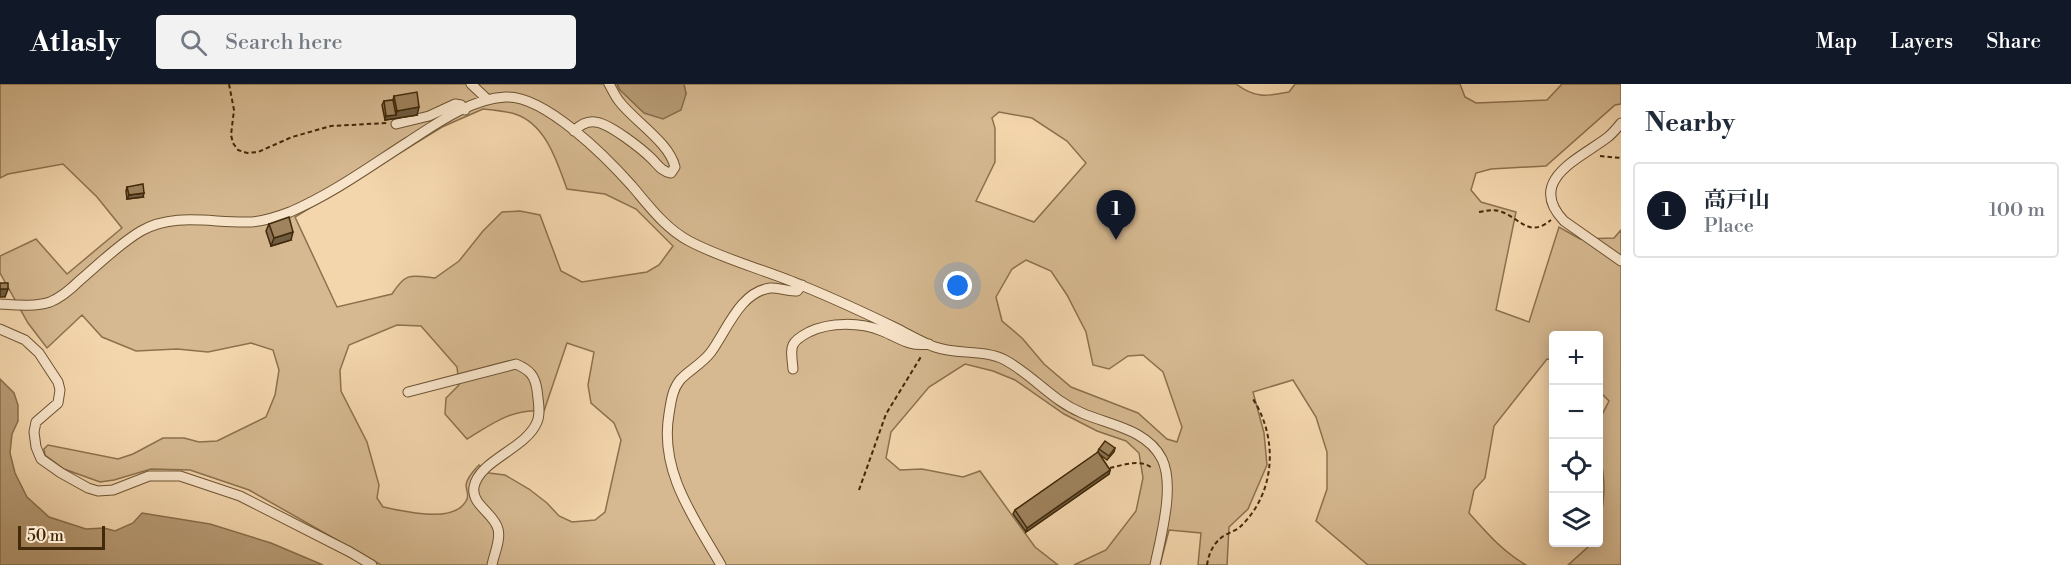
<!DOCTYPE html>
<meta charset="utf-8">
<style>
body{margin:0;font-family:"Libre Bodoni","Noto Serif JP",serif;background:#f2f2f3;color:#1f2937}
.controls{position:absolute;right:18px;bottom:18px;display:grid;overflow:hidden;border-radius:6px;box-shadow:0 3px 15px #0003}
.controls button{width:54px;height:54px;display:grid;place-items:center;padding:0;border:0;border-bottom:2px solid #e0e1e3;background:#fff;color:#1f2937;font:30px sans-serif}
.scale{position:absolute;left:18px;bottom:15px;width:87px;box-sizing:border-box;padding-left:6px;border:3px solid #412909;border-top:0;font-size:16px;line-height:21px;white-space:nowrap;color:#412909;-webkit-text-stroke:4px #f8e4ca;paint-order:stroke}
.you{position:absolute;left:958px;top:202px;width:21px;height:21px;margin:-15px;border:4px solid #fff;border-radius:50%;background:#1a73e8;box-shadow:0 0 0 9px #1a73e833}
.badge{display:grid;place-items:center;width:39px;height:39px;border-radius:50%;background:#111827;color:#fff;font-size:20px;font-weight:700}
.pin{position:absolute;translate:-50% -50px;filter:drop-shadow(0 2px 3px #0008)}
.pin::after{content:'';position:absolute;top:32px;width:21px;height:18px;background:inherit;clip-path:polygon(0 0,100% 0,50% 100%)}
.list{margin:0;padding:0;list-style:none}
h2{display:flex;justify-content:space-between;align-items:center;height:78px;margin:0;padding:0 24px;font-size:26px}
h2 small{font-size:20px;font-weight:400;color:#747a83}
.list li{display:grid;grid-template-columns:39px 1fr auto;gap:18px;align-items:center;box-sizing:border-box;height:96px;margin:0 12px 12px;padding:0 12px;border:2px solid #e0e1e3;border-radius:6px}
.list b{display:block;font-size:22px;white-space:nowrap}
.list p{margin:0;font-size:20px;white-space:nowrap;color:#747a83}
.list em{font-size:20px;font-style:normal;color:#747a83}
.icon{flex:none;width:33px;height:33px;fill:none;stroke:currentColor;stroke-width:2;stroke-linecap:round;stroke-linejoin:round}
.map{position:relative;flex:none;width:1621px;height:481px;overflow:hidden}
header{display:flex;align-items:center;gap:36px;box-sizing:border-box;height:84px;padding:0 30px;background:#111827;color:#fff}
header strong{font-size:28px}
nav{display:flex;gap:33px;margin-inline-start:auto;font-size:21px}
.search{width:420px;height:54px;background:#f2f2f3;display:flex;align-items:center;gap:15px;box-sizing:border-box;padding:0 21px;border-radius:6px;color:#747a83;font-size:22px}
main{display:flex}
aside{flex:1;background:#fff}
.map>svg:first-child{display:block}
</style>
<header>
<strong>Atlasly</strong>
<div class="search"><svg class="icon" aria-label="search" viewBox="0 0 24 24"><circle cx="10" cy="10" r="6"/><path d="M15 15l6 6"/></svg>Search here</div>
<nav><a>Map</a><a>Layers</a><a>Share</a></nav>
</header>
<main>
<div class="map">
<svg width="1621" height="481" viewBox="0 0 1621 481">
<rect width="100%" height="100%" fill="#f4d6ad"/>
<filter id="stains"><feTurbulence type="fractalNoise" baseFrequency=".00333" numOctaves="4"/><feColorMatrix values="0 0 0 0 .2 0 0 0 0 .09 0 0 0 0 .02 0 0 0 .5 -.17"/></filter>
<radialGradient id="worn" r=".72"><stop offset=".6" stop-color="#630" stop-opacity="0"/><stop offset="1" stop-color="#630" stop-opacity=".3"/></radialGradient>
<path fill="#d6b991" stroke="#8c714d" stroke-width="1.5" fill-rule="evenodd" d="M0,0H617L620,6L686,10L684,0H1236C1256,15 1267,12 1289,8L1295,0H1460L1465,13L1476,19L1547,16L1562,0H1621V20L1615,21L1546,82L1491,85L1476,89L1471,106L1481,118L1516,128L1496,226L1529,238L1559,143L1580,155L1614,154L1621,146V481H1568L1588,463L1590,459L1598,458C1599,439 1604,423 1604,403C1604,383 1597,363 1599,343C1599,334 1605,325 1609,317L1599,307L1598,252H1554L1553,276L1547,275L1494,342L1485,394L1474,406L1469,429C1487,449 1502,467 1526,481H1368L1316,437L1327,405V368L1316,333L1293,296L1253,308L1264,349L1267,381L1248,425L1229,443L1227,481H1198L1201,449L1169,446L1160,481H1074L1106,466L1136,427L1143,394L1139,369L1126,357L1097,347L1064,330L1015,296L993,287L965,280L929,303L891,348L886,374L900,386L922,385L963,393L980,387L1035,463L1058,481H381L249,406L190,386L151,385L114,396L100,398L64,385L45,371L44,365L48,361L118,375L133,370L163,354H184L199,358L217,357L266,333L275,311L279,286L273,266L251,259L208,268L177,265L136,267L102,253L82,231L47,264L28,239L0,189V172L36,155L67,190L122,144L97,113L63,80L8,90L0,94ZM483,25C493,26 505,27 515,30C546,40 557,78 567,105L605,110L636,125L673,162L659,181L647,188L582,198L561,187L540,131L520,127L502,128L483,147L459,177L435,194C411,191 406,188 392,210L337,223L295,133L442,43ZM999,28L1032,34L1067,57L1086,79L1034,138L976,117L995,78V44L992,34ZM1026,176L1051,187L1067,211L1086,248L1093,281L1109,285L1128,272L1143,271L1163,288L1182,343L1177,358L1167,355L1138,329L1071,303L1044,280L1022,254L1002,237L996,213L1012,185ZM397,241L421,242L457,283L459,301L446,314L445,330L467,355C495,338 511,325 544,327L567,259L594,268L588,301L591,319L614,339L621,356L605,428L595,436L572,438L559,432L547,419L529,405L505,391L489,389L479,381C474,386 467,393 466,401C466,406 469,410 467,415C456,441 404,427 383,423L377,414L379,401L367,358L341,307L340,286L349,261Z"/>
<path fill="#b79b75" stroke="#886d4a" stroke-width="1.5" d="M617,0H684L686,10L681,26L663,35L644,29L620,6Z
M0,295L14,309L18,321V337L12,350L10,369L15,389L27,413L49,433L86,445L104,444L115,447L133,439L142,429L210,440L271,459L323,481H0Z"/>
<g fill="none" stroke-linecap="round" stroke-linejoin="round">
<g stroke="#6e5432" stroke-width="11">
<path id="street" d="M471,0L487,15
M1621,39C1617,44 1613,49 1608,53C1581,74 1525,96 1564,137L1621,177
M396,40L429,32L455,20L461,21L465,26
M574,47C579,42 587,37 595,38C609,39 642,65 652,75C658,81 661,87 671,89L675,83C669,58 634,37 619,17C615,12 612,5 609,0
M0,220C16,221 35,223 50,218C62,213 70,206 79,197C99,180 119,160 141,147C174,128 212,139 248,138C262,138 277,133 290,128C332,110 369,83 408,58C436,40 470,15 505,13C544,10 607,74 632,102C649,122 665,144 689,157C725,176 766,186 803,202C835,215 865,229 896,244C908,250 921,258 935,263C957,271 984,265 1005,276C1033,291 1051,316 1082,329C1109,341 1147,345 1162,375C1175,402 1161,452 1155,481
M0,245L25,256L39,269L58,298L60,306L58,319L36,338L34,348L36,363L41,375L61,389L88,404L98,407L113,406L149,392H180L240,412L350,468L372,481
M793,285C791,263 788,259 809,248C830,238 860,238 882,247C900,254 908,263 929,260
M408,308L516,280C530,286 535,292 537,306C538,316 541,329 537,338C526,365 479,376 474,403C471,421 494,429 498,445C501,456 494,470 492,481
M721,481C694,434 659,387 669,330C671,318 672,306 680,296C689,286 702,280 711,268C727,246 740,208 770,204C779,203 787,208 797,207L802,201"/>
</g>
<path stroke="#412909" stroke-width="2" stroke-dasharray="4.5 3" stroke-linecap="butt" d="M229,0L234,26L231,51L233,59L238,66L247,69L258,68L292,53L331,42L387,39
M1600,72L1621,74
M1479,128C1486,127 1492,125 1499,127C1520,133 1528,155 1551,136
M1110,384C1123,381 1142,374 1153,385
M859,406L886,330L922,271
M1207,481C1209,468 1214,458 1225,451C1231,448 1237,446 1241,442C1276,408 1278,354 1253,315"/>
<use href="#street" stroke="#f8e4ca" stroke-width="9"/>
</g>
<path fill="#887151" stroke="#412909" stroke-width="1.5" d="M394,12L417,31L385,36L382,21L384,17L393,16Z
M127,103L143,113L127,115L126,107Z
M269,140L291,156L271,162L266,147Z
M1115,364L1114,368L1107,376L1099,370L1110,386L1109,390L1026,448L1013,430L1015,426L1097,369L1099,365Z"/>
<path fill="#6f5c42" stroke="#412909" stroke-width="1.5" d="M419,23L417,31L385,36L386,32L396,31L397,27Z
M144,109L143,113L127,115L129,111Z
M293,148L291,156L271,162L274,154Z
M0,205H8L5,213H0Z
M1110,386L1109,390L1026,448L1027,444Z"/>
<path fill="#9e835e" stroke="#412909" stroke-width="1.5" d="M417,8L419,23L397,27L394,12Z
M393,16L396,31L386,32L384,17Z
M143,100L144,109L129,111L127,103Z
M289,133L293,148L274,154L269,140Z
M0,199H8V205H0Z
M1105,357L1115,364L1109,372L1099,365Z
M1098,368L1110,386L1027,444L1015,426Z"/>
<rect width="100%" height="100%" filter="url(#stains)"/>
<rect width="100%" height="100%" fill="url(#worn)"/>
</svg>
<div class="controls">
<button>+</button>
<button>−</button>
<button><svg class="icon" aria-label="locate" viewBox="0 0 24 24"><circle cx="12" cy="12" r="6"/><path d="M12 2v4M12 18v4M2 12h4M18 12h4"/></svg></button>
<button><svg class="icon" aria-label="layers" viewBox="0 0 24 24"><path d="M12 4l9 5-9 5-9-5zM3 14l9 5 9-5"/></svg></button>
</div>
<div class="scale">50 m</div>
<div class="you"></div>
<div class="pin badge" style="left:1116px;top:156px">1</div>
</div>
<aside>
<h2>Nearby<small></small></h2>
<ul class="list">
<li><span class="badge">1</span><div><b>高戸山</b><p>Place</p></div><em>100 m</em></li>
</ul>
</aside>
</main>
